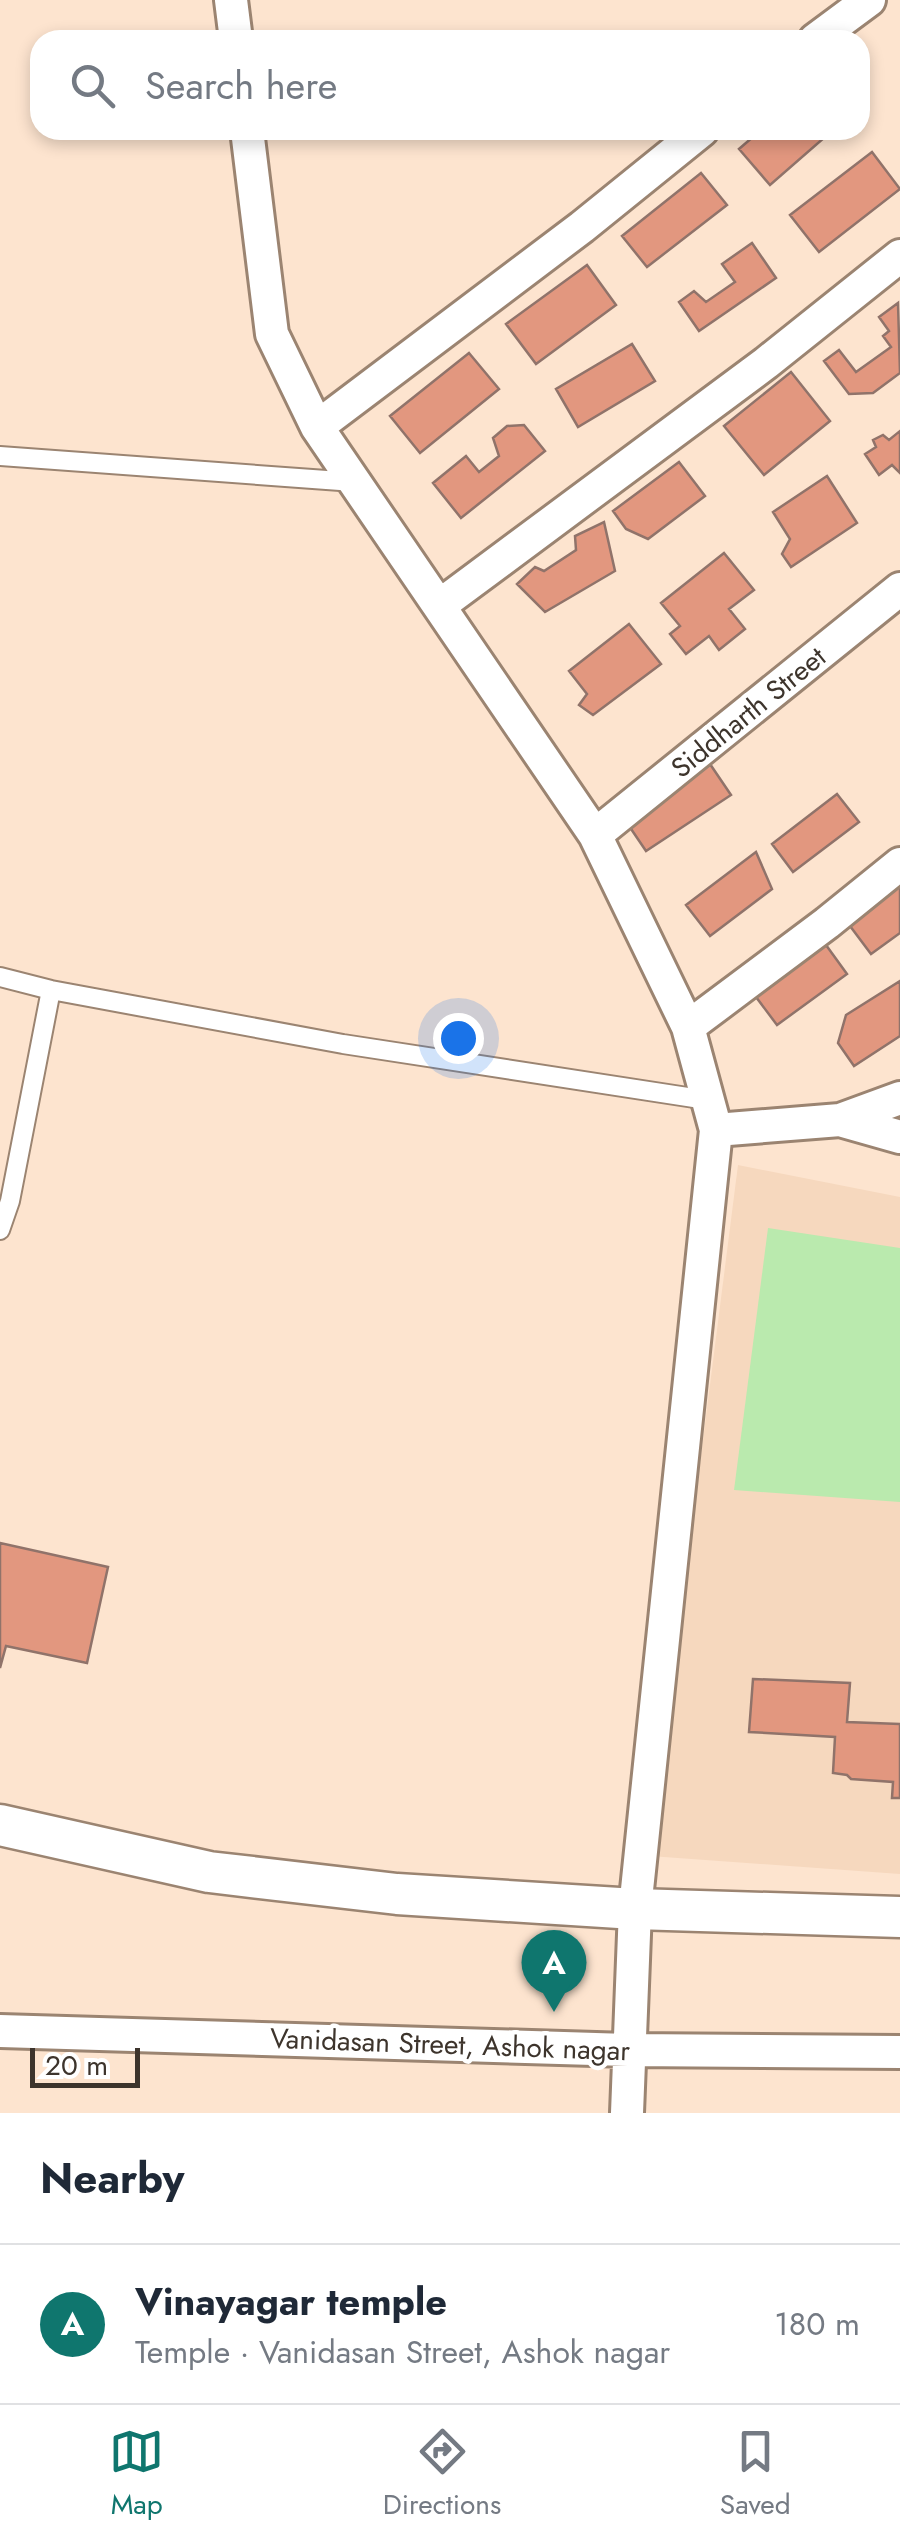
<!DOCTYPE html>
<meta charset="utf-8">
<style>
body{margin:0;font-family:Jost,sans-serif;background:#f6f6f7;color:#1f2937}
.scale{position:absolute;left:30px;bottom:25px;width:110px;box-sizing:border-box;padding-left:10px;border:5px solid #3d342c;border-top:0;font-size:28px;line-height:35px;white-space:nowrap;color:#3d342c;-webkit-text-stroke:8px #fff;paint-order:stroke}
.you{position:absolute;left:458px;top:1038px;width:35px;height:35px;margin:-25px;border:8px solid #fff;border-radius:50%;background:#1a73e8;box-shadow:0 0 0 15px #1a73e833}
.badge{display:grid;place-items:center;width:65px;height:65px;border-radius:50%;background:#0f766e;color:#fff;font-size:32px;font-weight:700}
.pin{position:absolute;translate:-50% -82px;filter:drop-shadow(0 2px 5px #0008)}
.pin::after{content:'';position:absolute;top:52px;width:35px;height:30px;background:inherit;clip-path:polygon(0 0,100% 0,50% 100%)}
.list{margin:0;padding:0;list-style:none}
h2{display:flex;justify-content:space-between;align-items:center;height:130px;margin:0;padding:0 40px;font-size:42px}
h2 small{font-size:32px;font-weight:400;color:#747a83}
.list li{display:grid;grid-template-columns:65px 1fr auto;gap:30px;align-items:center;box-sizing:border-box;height:160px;padding:0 40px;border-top:2px solid #e0e1e3}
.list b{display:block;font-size:38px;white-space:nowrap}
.list p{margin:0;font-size:32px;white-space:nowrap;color:#747a83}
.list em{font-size:32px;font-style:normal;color:#747a83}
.icon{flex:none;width:55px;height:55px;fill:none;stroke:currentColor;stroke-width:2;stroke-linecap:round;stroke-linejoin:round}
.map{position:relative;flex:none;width:900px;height:2113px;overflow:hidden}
.search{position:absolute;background:#fff;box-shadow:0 5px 15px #0003;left:30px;right:30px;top:30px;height:110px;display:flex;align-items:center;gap:25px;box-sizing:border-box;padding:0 35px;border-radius:30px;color:#747a83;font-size:38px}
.sheet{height:290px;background:#fff}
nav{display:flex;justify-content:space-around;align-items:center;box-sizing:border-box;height:140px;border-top:2px solid #e0e1e3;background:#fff;font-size:28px;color:#747a83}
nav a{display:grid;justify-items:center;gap:5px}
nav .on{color:#0f766e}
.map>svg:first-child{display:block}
</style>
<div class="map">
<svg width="900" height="2113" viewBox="0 0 900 2113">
<rect width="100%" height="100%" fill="#fde4cf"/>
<path fill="#f6d8be" d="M738,1165L900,1197V1874L650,1856Z"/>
<path fill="#baeaae" d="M768,1228L900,1248V1502L734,1490Z"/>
<path fill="#e2977f" stroke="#90736a" stroke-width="2.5" d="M761,130H833L770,185L739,149Z
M872,152L900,189L819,252L790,215Z
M701,173L727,205L647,267L622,236Z
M752,243L776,278L699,331L679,302L694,291L706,302L735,282L722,264Z
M587,265L616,305L536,364L506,324Z
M898,303L900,373L873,393L849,394L824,361L839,350L856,372L891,347L883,336L889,331L879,317Z
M632,344L655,381L578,427L556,389Z
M469,353L499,389L420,453L390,416Z
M791,372L830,421L764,475L724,426Z
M524,425L545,451L461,518L433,483L466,456L479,472L499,456L493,438L507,426Z
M900,431V473L892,465L879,475L865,454L876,447L873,440L883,435L889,440Z
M679,462L705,496L648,539L626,529L613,511Z
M827,476L857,523L791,567L782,554L790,539L773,512Z
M604,522L615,571L545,612L517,584L535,567L544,571L576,550L575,536Z
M724,553L754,590L729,609L745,629L719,650L709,636L686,654L670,634L680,626L661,603Z
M629,624L661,664L593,715L579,705L587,694L569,671Z
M710,764L731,795L646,851L625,820Z
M837,794L859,822L793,872L772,844Z
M756,852L772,889L710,936L686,905Z
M900,883V933L871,954L847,922Z
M826,945L847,974L777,1025L756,997Z
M900,981V1036L854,1066L838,1043L846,1015Z
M0,1543L108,1567L87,1663L6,1646L0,1668Z
M753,1679L850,1683L847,1722L900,1724V1798H892L893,1782L851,1779L847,1775L833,1773L835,1737L749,1732Z"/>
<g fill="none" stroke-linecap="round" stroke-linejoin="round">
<g stroke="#9b8471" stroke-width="22">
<path id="service" d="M0,456L354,482
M0,977L51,990L343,1044L707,1100
M0,1230L10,1201L51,990"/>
</g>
<g stroke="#9b8471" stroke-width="38">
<path id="minor" d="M231,0L236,40
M815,40L869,0
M247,130L272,334L317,427L595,835L688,1027L716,1130L635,1909L627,2113
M317,427L582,227L702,130
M439,606L766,363L900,256
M595,835L900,589
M688,1027L827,923L900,864
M840,1120L900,1137
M716,1130L840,1120L900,1098
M0,2031L628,2050L900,2052"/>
</g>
<g stroke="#9b8471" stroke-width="45">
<path id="tertiary" d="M0,1825L209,1872L397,1894L635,1909L900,1917"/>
</g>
<use href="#service" stroke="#fff" stroke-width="18"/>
<use href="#minor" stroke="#fff" stroke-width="32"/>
<use href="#tertiary" stroke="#fff" stroke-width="40"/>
</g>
<g text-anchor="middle" stroke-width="9" stroke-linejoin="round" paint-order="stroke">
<g font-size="28" fill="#3d342c" stroke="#fff">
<text transform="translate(748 712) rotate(-39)" y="10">Siddharth Street</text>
<text transform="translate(450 2044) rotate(2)" y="10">Vanidasan Street, Ashok nagar</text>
</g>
</g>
</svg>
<div class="scale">20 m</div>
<div class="you"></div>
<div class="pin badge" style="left:554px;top:2012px">A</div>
<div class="search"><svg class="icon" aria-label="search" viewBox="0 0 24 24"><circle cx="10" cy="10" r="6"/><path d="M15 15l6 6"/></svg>Search here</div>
</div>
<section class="sheet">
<h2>Nearby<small></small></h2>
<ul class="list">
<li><span class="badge">A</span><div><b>Vinayagar temple</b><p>Temple · Vanidasan Street, Ashok nagar</p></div><em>180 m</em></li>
</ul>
</section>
<nav>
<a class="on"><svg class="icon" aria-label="map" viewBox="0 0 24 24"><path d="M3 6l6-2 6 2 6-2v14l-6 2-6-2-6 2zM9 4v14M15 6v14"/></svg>Map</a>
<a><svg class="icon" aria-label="directions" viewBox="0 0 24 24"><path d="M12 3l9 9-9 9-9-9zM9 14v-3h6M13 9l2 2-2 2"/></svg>Directions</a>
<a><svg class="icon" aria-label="saved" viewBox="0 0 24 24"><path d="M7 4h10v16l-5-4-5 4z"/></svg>Saved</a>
</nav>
